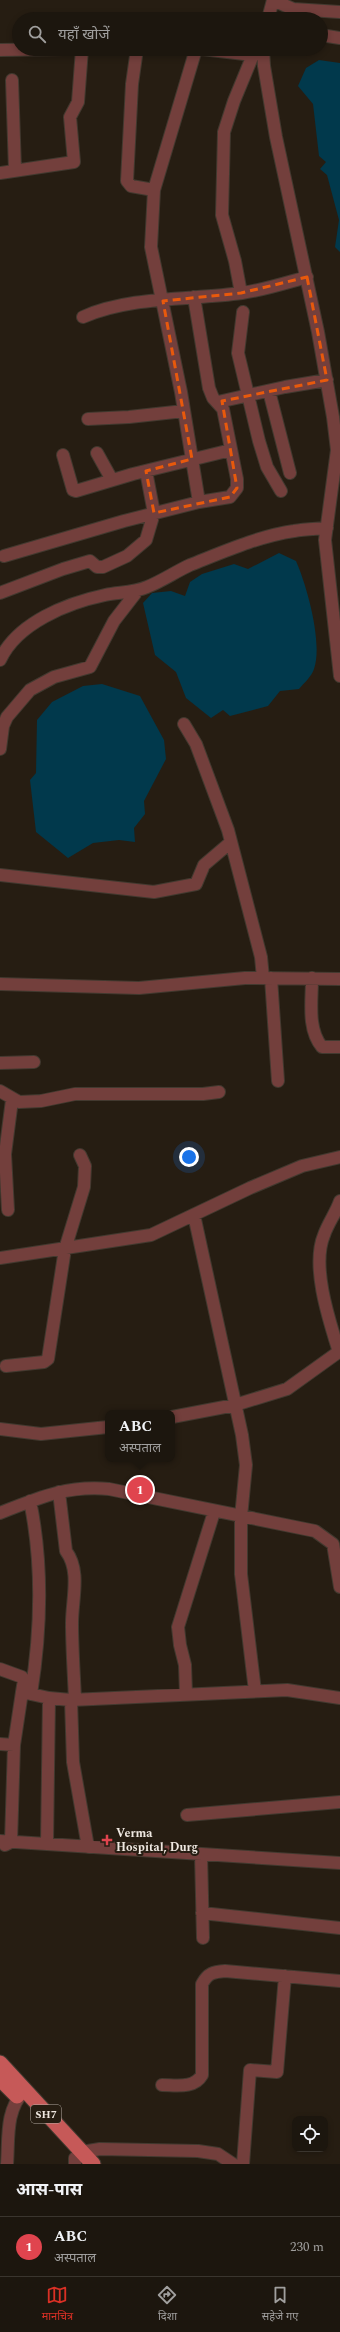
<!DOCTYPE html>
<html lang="hi">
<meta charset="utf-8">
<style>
body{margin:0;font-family:Spectral,"Noto Sans Devanagari",serif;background:#251f17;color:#f1f3f6}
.controls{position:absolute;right:12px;bottom:12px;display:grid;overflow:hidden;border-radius:8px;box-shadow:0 2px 6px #0003}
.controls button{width:36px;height:36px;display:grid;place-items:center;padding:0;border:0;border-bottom:1px solid #3a352e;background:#1c160e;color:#f1f3f6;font:20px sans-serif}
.you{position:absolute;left:189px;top:1157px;width:14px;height:14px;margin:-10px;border:3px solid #fff;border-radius:50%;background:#1a73e8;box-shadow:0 0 0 6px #1a73e833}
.badge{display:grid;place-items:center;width:26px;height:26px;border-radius:50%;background:#d93025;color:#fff;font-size:13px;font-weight:700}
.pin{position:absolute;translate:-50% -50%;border:2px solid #fff;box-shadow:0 1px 4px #0006}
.popup{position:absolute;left:105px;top:1410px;width:70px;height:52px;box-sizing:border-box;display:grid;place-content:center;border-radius:8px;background:#1c160e;filter:drop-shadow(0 1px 3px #0005);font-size:13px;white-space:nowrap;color:#a09f9e}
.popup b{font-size:15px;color:#f1f3f6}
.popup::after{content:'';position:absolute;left:50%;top:100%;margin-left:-8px;border:8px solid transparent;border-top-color:#1c160e}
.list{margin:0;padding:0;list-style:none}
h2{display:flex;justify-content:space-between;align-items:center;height:52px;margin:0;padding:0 16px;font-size:17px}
h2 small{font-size:13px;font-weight:400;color:#a09f9e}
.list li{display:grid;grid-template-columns:26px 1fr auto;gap:12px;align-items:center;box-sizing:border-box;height:60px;padding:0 16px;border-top:1px solid #3a352e}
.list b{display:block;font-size:15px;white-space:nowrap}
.list p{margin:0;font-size:13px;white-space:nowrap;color:#a09f9e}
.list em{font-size:13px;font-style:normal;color:#a09f9e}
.icon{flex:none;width:22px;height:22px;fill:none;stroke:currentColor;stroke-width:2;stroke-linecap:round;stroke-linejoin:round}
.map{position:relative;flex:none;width:340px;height:2164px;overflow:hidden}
.search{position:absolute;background:#1c160e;box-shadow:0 2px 6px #0003;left:12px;right:12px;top:12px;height:44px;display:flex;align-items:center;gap:10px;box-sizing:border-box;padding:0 14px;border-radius:22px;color:#a09f9e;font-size:15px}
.sheet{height:112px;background:#1c160e}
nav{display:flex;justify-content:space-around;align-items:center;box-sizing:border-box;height:56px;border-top:1px solid #3a352e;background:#1c160e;font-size:11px;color:#a09f9e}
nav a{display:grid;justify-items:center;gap:2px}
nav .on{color:#d93025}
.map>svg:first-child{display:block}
</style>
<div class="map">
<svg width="340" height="2164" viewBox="0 0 340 2164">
<rect width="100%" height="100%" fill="#261d12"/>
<path fill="#01394c" d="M319,60L340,63V252L335,247L339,220L327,175L320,169L326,162L319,156L313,104L298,86L306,68Z
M279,553L296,561C307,586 323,643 314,669C312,676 304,683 299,689L280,691L268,706L230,716L223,710L211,718L186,698L176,672L155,655L143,603L152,593L171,591L185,596L190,582L202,574L234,564L248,569Z
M102,684L140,696L164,740L166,759L144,801L145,814L134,828L135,842L119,840L93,843L68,858L36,832L30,780L36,773L37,720L52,702L83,686Z"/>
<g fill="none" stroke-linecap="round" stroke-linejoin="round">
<g stroke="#42392f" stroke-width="14">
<path id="minor" d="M273,0L293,9L340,12
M268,19L273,0
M321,35L340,38
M137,49L132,84L127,181L131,186L154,190
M202,49L253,55L260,52
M263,49L264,66L276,137L318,332L333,417L337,450L325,540L340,676
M0,50L64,49
M12,80L15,170
M0,173L74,162L70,117L78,102L82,49
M241,293L235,261L222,215L224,132L234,101L253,55
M194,297L209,388L213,398L223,409L237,479V488L230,497L199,502
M243,312L238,353L259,441L267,467L281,491
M83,317C129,296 191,300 242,293C264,290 285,283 307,277
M269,391L290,473
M218,402L285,387L327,380
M88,419L129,417L184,411
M97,453L112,480
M63,455L73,490L76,491L133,474L231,450
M4,556L124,521L199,502L181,392L151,247L154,190L196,49
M0,593L63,569L90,561L97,567H103L127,556L146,540L154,513L146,471
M0,660C17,623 67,603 105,595C119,592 133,593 147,587C162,581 175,572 190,565C223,552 259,536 294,531C305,529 316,529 327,528
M184,724L196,744L228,830L261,957L263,978
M0,749L3,726L7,717L30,690L54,677L90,667L114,621L138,590
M0,875L154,892L196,884L204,865L231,842
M271,978L278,1081
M312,978C312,1001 307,1029 322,1047H340
M0,984L139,988L245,978L340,979
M0,1063L34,1062
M0,1091L19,1102L41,1101L75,1094H203L219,1092
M8,1210L5,1154L12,1100
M194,1215L242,1435L246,1465L241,1517V1574L255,1691
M0,1258L151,1235L250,1188L302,1166L340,1157
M339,1352C329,1320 311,1266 324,1235C328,1223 336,1213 340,1201
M6,1366L44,1362L48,1359L65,1249L84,1187L85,1166L80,1155
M172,1417L235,1405L287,1389L340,1351
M0,1429L41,1434L108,1427
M59,1492L66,1551C81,1571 72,1599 72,1623C72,1649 74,1674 75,1700
M30,1501C43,1564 41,1631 31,1694
M0,1513C38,1498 67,1485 109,1489L315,1531L333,1544L340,1587
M0,1669L22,1677L24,1680L22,1692L49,1698L71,1700L287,1690L340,1698
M186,1694L185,1665L180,1645L178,1627L214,1512
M71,1700L73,1762L88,1847
M0,1744L14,1745
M187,1815L340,1802
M0,1841L340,1863
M47,1844L49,1698
M5,1845L11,1842L14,1745L22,1692
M201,1854L203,1938
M202,1913L340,1928
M162,2085C176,2085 194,2089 202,2075V1984C208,1973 213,1972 225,1971L340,1981
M7,2164C9,2139 5,2111 24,2091
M75,2164V2158L82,2152L100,2149L198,2151L218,2154L233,2164
M243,2164L250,2070L277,2072L285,1976"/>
</g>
<g stroke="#42392f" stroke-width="17">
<path id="major" d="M0,2063L93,2164
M0,2079L17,2096"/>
</g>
<use href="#minor" stroke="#733f3c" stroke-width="12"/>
<use href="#major" stroke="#c65958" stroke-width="15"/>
</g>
<path fill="none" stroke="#e8590c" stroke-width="3" stroke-dasharray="8 5" stroke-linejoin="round" d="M307,277L327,380L222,401L237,488L230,497L154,513L146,471L192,459L163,301L241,293Z"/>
<path fill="#e0444e" stroke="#261d12" stroke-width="1.5" d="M105 1834h4v4h4v4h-4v4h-4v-4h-4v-4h4z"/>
<g text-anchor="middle" stroke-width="4" stroke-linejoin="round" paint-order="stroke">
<rect fill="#261d12" stroke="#b3aba3" stroke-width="1" x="31" y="2105" width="30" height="18" rx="3"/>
<g font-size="11" font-weight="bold" fill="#efe8e1">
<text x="46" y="2118">SH7</text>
</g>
<g font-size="12" font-weight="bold" fill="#efe8e1" stroke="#261d12" text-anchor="start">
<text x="116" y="1837">Verma<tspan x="116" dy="14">Hospital, Durg</tspan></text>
</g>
</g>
</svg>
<div class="controls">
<button><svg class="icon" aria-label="locate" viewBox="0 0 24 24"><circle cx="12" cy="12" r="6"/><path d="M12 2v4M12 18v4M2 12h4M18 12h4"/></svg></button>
</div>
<div class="you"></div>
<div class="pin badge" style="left:140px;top:1490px;background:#e0444e">1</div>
<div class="popup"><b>ABC</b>अस्पताल</div>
<div class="search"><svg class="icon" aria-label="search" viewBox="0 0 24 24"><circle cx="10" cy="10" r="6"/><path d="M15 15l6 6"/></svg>यहाँ खोजें</div>
</div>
<section class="sheet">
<h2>आस-पास<small></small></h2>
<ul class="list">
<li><span class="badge" style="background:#e0444e">1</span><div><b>ABC</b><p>अस्पताल</p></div><em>230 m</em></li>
</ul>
</section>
<nav>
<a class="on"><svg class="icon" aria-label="map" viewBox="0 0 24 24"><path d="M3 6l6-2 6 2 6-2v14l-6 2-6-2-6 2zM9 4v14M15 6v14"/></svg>मानचित्र</a>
<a><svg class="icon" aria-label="directions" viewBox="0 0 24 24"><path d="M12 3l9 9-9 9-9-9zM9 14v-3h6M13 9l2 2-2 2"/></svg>दिशा</a>
<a><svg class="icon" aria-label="saved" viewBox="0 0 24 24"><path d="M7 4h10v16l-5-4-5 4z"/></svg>सहेजे गए</a>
</nav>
